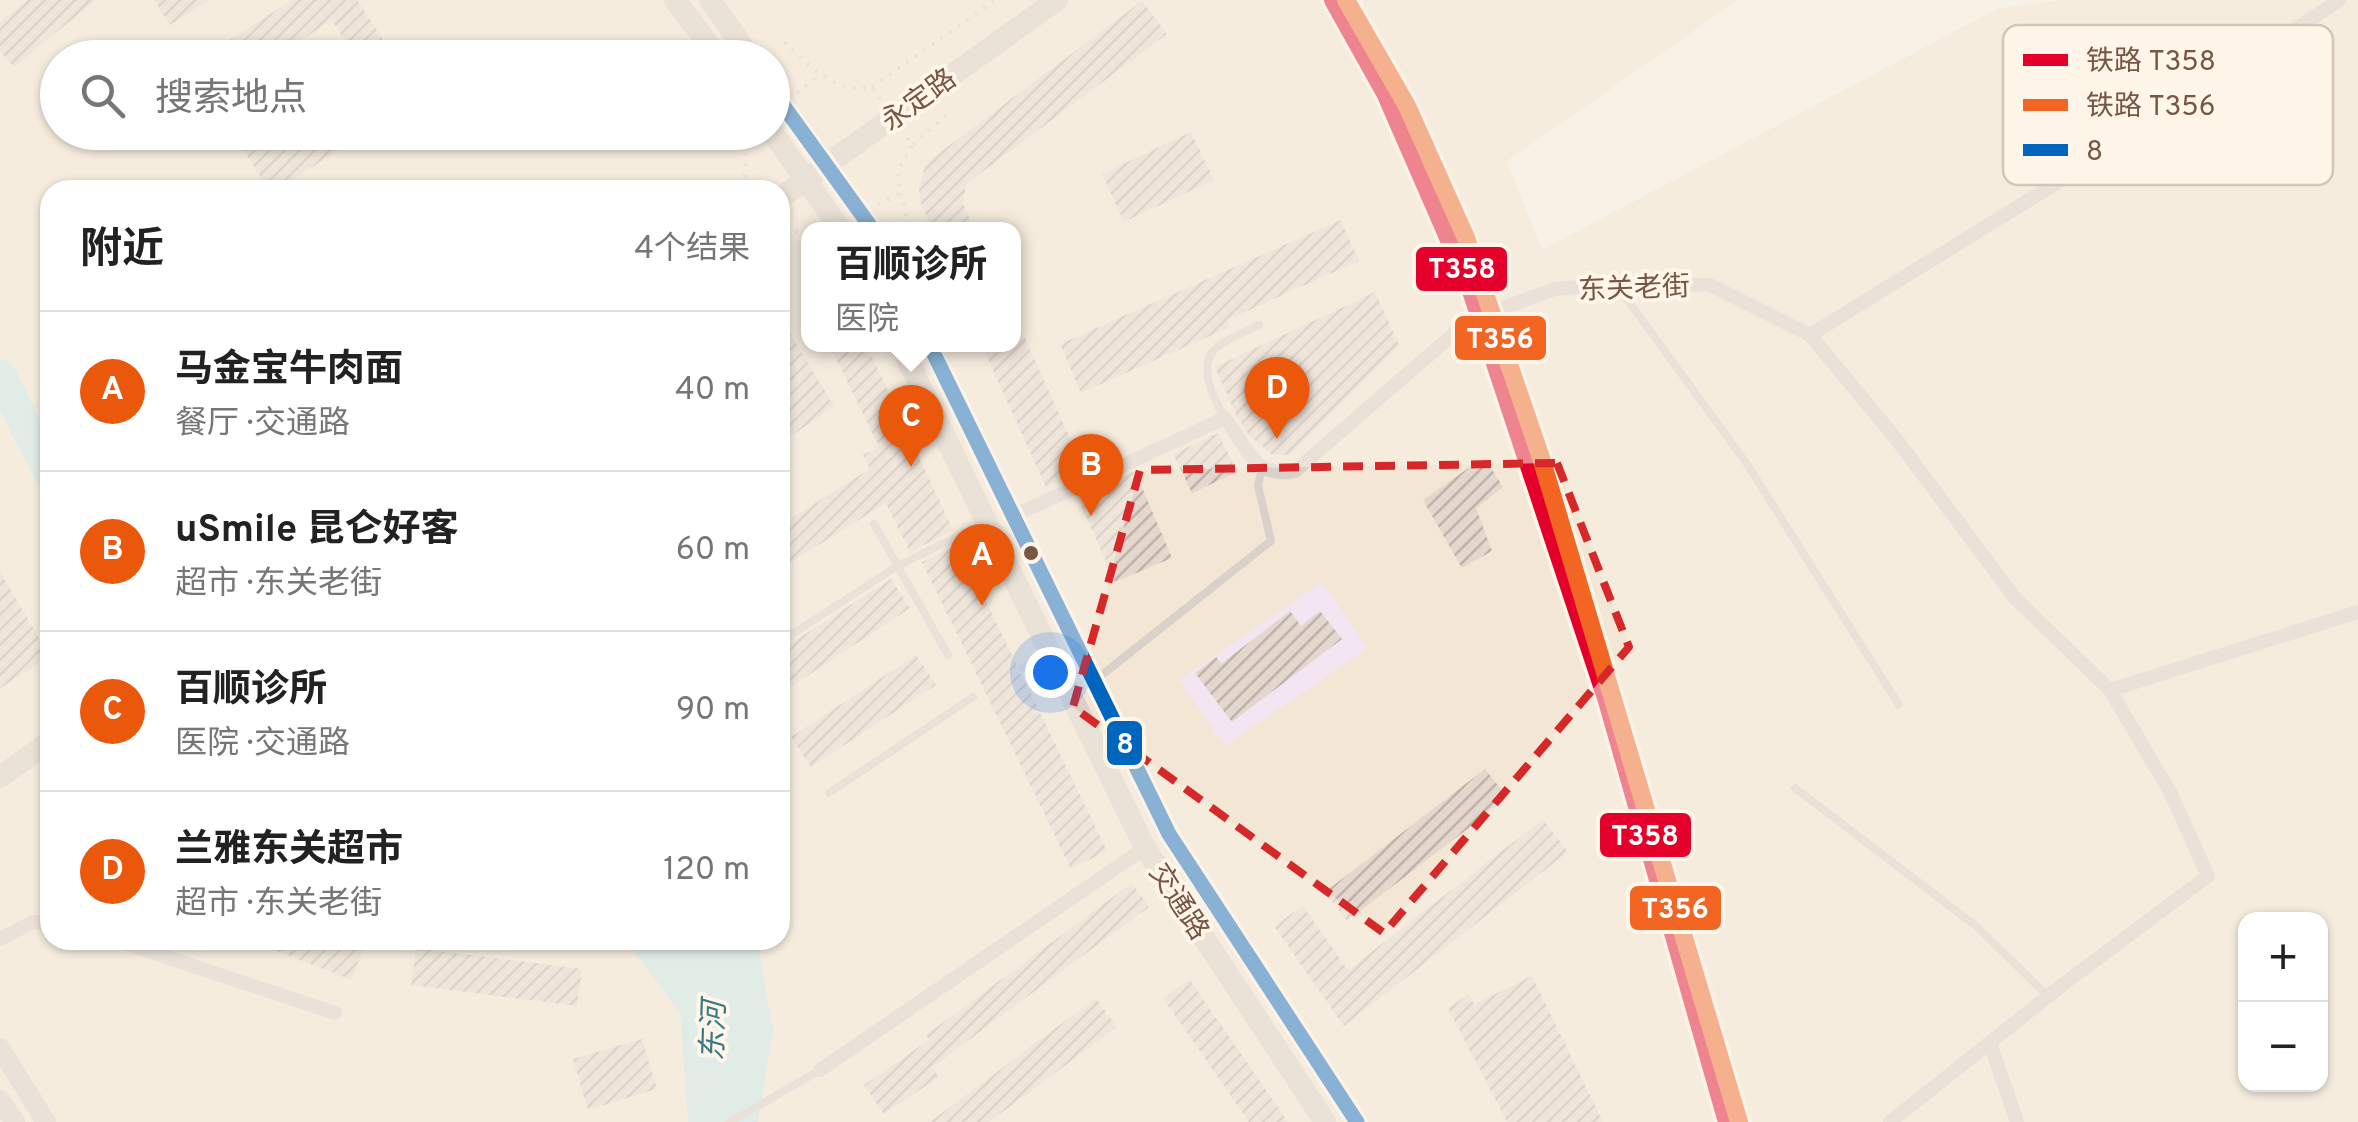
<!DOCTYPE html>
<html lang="zh">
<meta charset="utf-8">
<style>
body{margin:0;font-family:Overpass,"Noto Sans SC",sans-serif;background:#f2f2f2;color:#222}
.controls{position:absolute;right:30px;bottom:30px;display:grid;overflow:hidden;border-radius:20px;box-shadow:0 2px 8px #0004}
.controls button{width:90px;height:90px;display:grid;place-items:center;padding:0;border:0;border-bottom:2px solid #e0e0e0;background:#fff;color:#222;font:50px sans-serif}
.you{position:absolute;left:1050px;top:672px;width:35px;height:35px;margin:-25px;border:8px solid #fff;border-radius:50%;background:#1a73e8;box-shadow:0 0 0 15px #1a73e833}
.badge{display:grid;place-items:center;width:65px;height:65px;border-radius:50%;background:#ea580c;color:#fff;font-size:32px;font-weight:700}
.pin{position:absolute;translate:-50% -82px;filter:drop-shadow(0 2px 5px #0008)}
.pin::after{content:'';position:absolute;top:52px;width:35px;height:30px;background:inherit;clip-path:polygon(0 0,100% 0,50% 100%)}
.popup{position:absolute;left:801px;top:222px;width:220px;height:130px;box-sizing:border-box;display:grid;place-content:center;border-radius:20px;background:#fff;filter:drop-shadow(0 2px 8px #0005);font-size:32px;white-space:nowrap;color:#767676}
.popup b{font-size:38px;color:#222}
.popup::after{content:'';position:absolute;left:50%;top:100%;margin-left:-20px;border:20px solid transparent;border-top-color:#fff}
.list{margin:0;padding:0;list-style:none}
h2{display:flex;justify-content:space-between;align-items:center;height:130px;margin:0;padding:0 40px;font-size:42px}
h2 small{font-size:32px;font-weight:400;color:#767676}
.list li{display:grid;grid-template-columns:65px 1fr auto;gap:30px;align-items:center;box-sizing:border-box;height:160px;padding:0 40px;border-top:2px solid #e0e0e0}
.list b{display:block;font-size:38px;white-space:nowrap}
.list p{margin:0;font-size:32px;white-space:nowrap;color:#767676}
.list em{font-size:32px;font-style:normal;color:#767676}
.icon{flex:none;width:55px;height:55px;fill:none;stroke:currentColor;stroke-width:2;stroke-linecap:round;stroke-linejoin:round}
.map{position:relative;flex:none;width:2358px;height:1122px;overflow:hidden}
.search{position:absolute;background:#fff;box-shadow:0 2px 8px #0004;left:40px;top:40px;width:750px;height:110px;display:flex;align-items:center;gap:25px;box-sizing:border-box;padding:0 35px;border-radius:55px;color:#767676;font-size:38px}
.panel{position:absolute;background:#fff;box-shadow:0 2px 8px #0004;left:40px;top:180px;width:750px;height:770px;border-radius:30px}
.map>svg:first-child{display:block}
</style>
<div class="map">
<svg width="2358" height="1122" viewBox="0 0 2358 1122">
<defs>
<pattern id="building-hatch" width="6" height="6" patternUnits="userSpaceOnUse" patternTransform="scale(2.5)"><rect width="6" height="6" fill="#e4d8ce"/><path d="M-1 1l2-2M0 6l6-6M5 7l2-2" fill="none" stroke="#beb2a9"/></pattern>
</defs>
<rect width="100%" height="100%" fill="#f7f1e6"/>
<path fill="#f3e6d5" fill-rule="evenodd" d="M0,0H1738L1507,161L1542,250L1997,9L2064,0H2358V1122H0ZM58,58H772V132H58ZM50,190H780V940H50ZM808,230H1014V344H808ZM2246,920H2320V1084H2246Z"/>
<path fill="#f3e5f1" d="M1322,582L1368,648L1225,746L1179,680Z"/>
<path fill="#c7e6e8" d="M625,940H757L773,1029L758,1122H688L680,1012Z"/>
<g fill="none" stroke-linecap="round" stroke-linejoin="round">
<path stroke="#c7e6e8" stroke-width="32" d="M0,375L50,474"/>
</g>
<path fill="url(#building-hatch)" d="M27,0H96L14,67L0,51V22Z
M154,0H209L170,25Z
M292,0H357L395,58H356L332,20L274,58H202Z
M1142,1L1167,34L966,184L963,203L975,230H903L928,219L920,201L919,188L926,163Z
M232,132H272L280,145L299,132H366L276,190H269Z
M1191,132L1214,180L1124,222L1102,174Z
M1341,220L1359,261L1227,320L1230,327L1081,393L1060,344Z
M1375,292L1399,345L1289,455L1271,454L1249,435L1237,417L1215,367Z
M1014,314L1085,471L1046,487L981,344H1014Z
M780,317L834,406L780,444V403L791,395L780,376Z
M829,344H866L953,530L910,552L886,503L780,569V525L870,469L863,455L879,447Z
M1218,433L1237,472L1192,493L1173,454Z
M1484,457L1503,487L1476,508L1492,551L1462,568L1423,500Z
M1135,471L1172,558L1115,582L1078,498Z
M958,544L1016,663L1015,671L1022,675L1107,851L1071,869L922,562Z
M0,572L50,657L0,688Z
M891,579L910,608L780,694V650Z
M1290,611L1301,626L1320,611L1342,639L1232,722L1195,673L1216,657L1221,664Z
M916,655L936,685L811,767L791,737Z
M1485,769L1508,798L1347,921L1325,892Z
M1543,819L1568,852L1344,1026L1274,926L1303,906L1348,970Z
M1132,883L1149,907L932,1067L939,1077L884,1114L864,1085L929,1040L926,1035Z
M248,940H366L352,980Z
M416,948L582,969L577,1006L411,985Z
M1532,976L1603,1122H1507L1448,1008L1469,994L1474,1004Z
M1190,980L1288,1122H1249L1163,998Z
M1096,998L1117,1027L989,1122H930Z
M642,1039L657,1089L588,1110L573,1059Z"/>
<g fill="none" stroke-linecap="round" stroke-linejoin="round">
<path stroke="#d7cabe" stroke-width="14" stroke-dasharray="14 7" stroke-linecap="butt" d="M1464,325L1508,306"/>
<path stroke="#dad0cb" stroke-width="4" stroke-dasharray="2.5 8" stroke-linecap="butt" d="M784,42C813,67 831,93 872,87L882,101
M872,87L995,0
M797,93L820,74
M746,132L745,175L757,190
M913,145L946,115
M728,190L745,175
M900,193L910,230
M878,205L900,193L898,170L913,145L905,134
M780,219L790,231L808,233
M780,238L790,231"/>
<path stroke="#dad1cb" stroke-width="8" d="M1616,284L1747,464L1899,705
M1225,418C1215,401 1197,366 1215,349C1226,339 1246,332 1259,325
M874,524L948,655
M780,642L896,567L982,524
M1022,668L1048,653
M1098,678L1271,541L1258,485L1262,469
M1795,788L1976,926L2048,996
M829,793L973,697
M730,1122L820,1070"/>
<path stroke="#dad1cb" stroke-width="14" d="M1508,306L1555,289L1625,283L1710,285L1810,335L1897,440L2015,598L2110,690L2170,792L2208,876L2061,986L1890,1122
M1810,335L2102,155L2174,100L2263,50L2340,0
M1013,516L1225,418C1247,448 1255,479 1295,471L1464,325
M2110,690L2358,612
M0,939L33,922L50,924
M115,940L335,1013
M1990,1043L2017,1122
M820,1070L1145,848"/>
<path stroke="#dad1cb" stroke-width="20" d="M0,1048L46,1122
M0,1100L15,1122"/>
<path stroke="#dad0c5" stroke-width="22" d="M675,0L719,58
M710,0L751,58
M772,89L873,230
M772,132L841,230
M780,198L1057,0
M900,344L1145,848L1325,1122
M929,344L1169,834L1357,1122
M0,777L50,741"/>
<g stroke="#fff5e8" stroke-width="22">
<path id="bus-1" d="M772,90L873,230
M929,344L1169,834L1357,1122"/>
</g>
<use href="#bus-1" stroke="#0065bd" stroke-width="15"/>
<g stroke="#fff5e8" stroke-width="25">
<path id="rail-1" d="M1333,0L1385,93L1470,288L1607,701L1727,1122"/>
</g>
<g stroke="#fff5e8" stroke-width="25">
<path id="rail-2" d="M1346,0L1407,106L1466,238L1542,461L1739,1122"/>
</g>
<use href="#rail-1" stroke="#e4002b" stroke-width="18"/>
<use href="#rail-2" stroke="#f26522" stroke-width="18"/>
</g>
<path d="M0 0H2358V1122H0ZM1557,463L1629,647L1384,933L1073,707L1140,470Z" fill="#f7f1e6" fill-opacity=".55" fill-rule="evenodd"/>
<path fill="none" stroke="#d62828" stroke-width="8" stroke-dasharray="20 12" stroke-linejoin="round" d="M1557,463L1629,647L1384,933L1073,707L1140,470Z"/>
<circle fill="#775645" stroke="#fff5e8" stroke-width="4" cx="1031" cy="553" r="9"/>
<g text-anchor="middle" stroke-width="8" stroke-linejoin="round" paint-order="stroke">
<g font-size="28" fill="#775645" stroke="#fff5e8">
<text transform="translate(918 99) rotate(-36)" y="10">永定路</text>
<text transform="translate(1634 287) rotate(-2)" y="10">东关老街</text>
<text transform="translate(1180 901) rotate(57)" y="10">交通路</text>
</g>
<g font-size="30" font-style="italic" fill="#3a7a85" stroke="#fff5e8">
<text transform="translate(713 1031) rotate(-88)" y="10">东河</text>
</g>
</g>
<rect x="2003" y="25" width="330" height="160" rx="15" fill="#fff5e8" stroke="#d6c5b7" stroke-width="2.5"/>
<rect x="2023" y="54" width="45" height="12" fill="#e4002b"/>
<rect x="2023" y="99" width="45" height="12" fill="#f26522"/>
<rect x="2023" y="144" width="45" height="12" fill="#0065bd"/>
<g font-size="28" fill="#775645">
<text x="2086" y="70">铁路 T358</text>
<text x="2086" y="115">铁路 T356</text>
<text x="2086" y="160">8</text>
</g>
<g stroke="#fff5e8" stroke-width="4">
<rect x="1414" y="245" width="95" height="48" rx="10" fill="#e4002b"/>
<rect x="1453" y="314" width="95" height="48" rx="10" fill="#f26522"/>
<rect x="1105" y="719" width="39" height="48" rx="10" fill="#0065bd"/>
<rect x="1598" y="811" width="95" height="48" rx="10" fill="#e4002b"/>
<rect x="1628" y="884" width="95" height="48" rx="10" fill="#f26522"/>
</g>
<g font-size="28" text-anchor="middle" font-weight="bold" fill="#fff">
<text x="1462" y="278">T358</text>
<text x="1500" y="348">T356</text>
<text x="1125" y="753">8</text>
<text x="1645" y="845">T358</text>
<text x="1675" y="918">T356</text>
</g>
</svg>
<div class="controls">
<button>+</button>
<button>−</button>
</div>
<div class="you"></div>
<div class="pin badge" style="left:982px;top:606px">A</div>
<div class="pin badge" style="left:1091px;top:516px">B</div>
<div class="pin badge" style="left:911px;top:467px">C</div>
<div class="popup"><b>百顺诊所</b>医院</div>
<div class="pin badge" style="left:1277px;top:439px">D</div>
<div class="search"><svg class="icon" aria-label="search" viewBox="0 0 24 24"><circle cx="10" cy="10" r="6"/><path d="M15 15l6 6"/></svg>搜索地点</div>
<section class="panel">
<h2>附近<small>4个结果</small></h2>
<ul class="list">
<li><span class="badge">A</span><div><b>马金宝牛肉面</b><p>餐厅 · 交通路</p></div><em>40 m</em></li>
<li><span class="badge">B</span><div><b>uSmile 昆仑好客</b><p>超市 · 东关老街</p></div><em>60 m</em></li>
<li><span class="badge">C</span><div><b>百顺诊所</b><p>医院 · 交通路</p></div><em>90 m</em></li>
<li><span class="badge">D</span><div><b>兰雅东关超市</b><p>超市 · 东关老街</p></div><em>120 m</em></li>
</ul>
</section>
</div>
